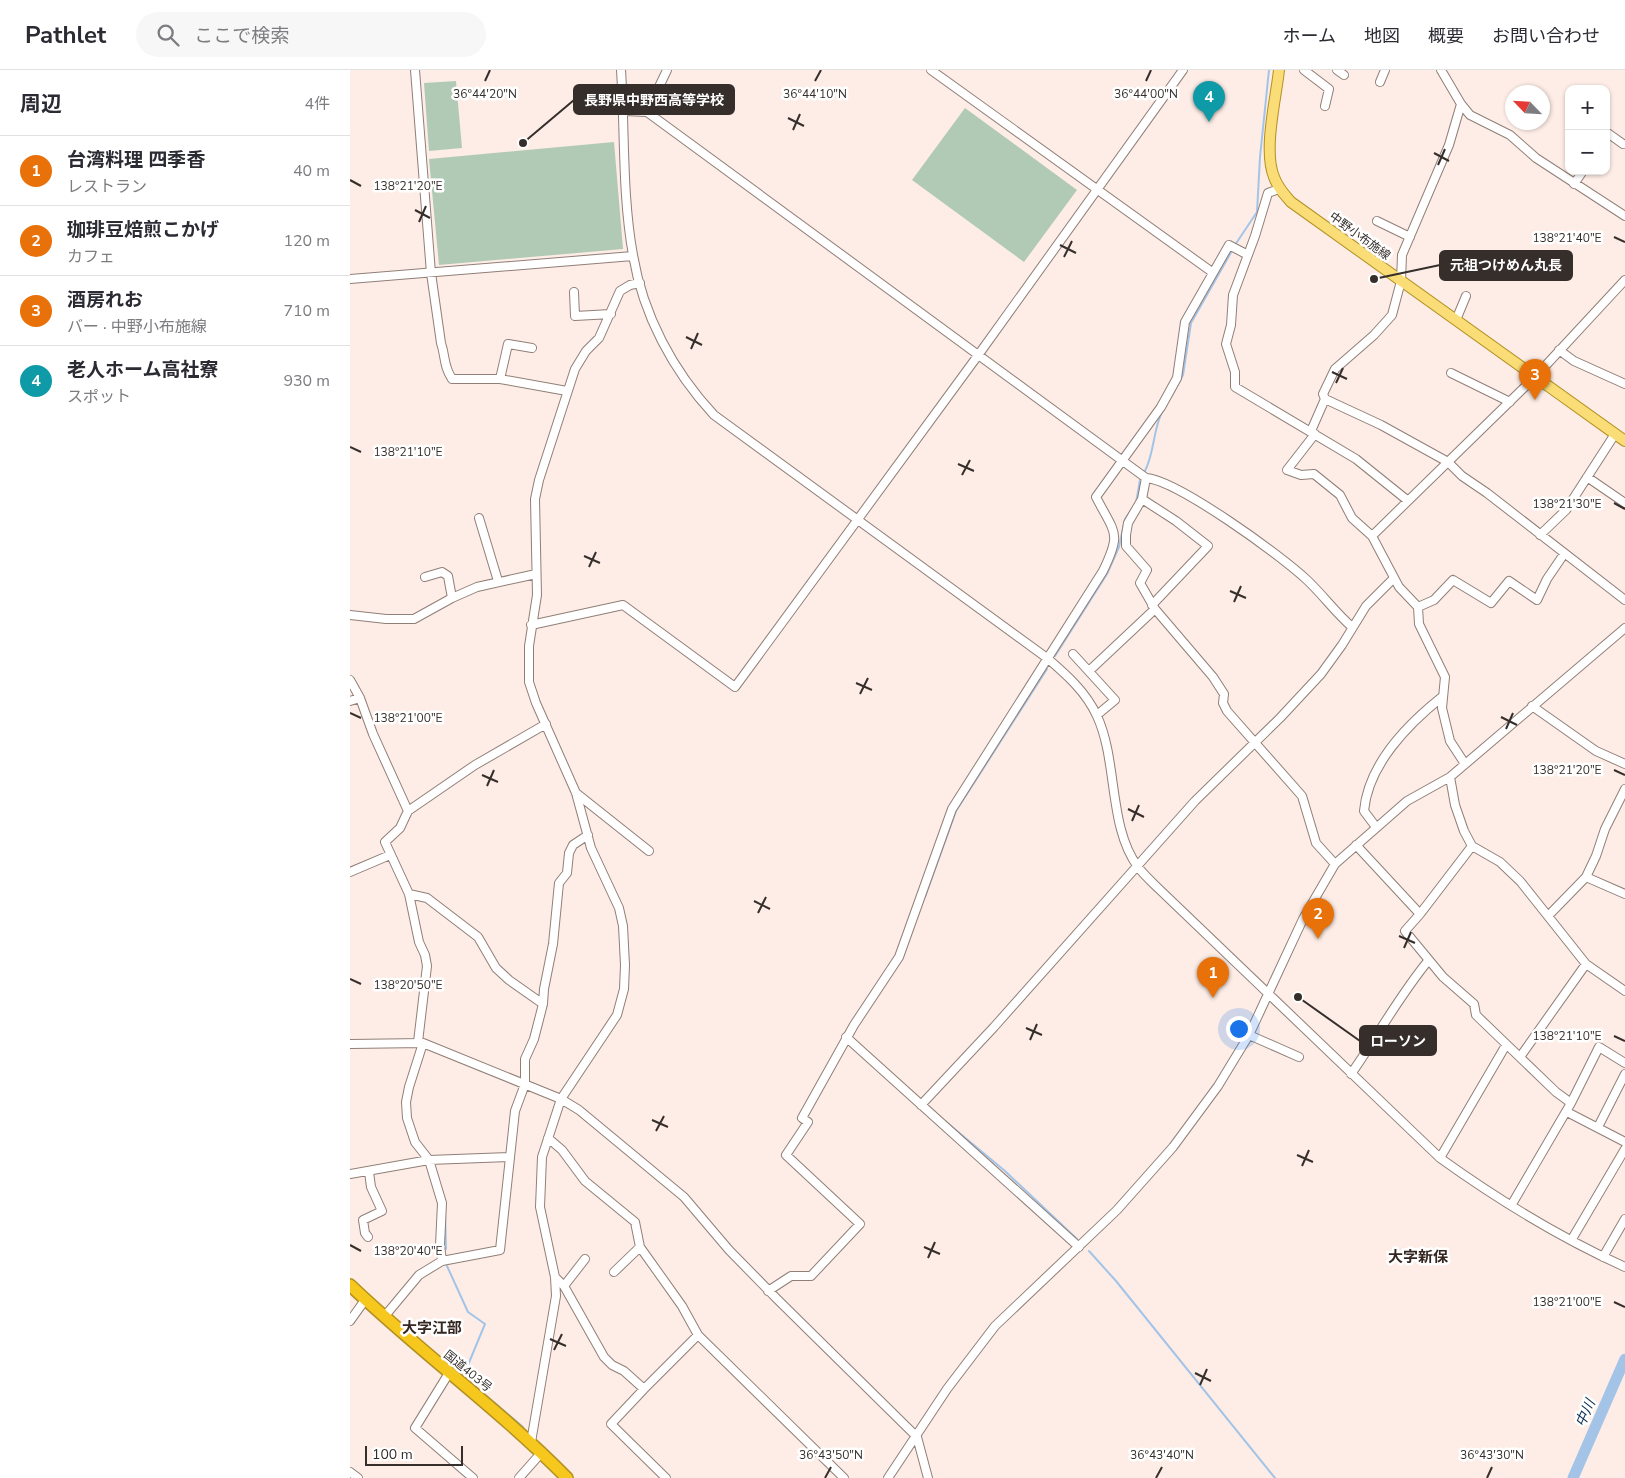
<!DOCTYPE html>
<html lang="ja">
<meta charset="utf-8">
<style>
body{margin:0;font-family:"Nunito Sans","Noto Sans JP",sans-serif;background:#f7f7f7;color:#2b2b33}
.controls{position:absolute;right:15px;top:15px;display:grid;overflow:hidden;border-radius:10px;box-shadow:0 1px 4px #0004}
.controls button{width:45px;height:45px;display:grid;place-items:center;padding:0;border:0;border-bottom:1px solid #e1e1e2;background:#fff;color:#2b2b33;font:25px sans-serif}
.compass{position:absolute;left:1155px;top:15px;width:45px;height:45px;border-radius:50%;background:#fff;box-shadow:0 1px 4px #0004;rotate:295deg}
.scale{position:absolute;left:15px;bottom:12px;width:98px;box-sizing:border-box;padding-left:5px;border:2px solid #352e2b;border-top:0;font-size:14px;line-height:18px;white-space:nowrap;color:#352e2b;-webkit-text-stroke:4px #fff;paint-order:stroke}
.you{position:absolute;left:888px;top:958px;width:18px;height:18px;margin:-12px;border:4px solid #fff;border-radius:50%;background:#1a73e8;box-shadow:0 0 0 8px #1a73e833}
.badge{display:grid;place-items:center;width:32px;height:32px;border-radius:50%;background:#db2777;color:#fff;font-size:16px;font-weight:700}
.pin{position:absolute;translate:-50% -41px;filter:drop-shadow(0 1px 2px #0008)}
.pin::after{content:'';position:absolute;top:26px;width:18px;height:15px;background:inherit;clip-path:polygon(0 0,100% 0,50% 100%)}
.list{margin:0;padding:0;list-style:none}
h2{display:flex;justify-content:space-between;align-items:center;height:65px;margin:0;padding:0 20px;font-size:21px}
h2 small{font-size:16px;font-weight:400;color:#7c7c81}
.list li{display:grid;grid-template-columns:32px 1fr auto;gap:15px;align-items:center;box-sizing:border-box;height:70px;padding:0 20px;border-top:1px solid #e1e1e2}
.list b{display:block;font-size:19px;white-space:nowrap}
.list p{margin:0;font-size:16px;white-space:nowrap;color:#7c7c81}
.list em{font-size:16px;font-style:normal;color:#7c7c81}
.icon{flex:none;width:28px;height:28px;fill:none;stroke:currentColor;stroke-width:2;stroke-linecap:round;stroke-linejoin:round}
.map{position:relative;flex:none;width:1275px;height:1408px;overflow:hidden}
header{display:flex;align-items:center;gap:30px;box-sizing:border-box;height:70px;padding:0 25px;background:#fff;border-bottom:1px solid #e1e1e2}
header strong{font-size:24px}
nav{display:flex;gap:28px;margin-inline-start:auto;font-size:18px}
.search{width:350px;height:45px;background:#f7f7f7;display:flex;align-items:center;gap:12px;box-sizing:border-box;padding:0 18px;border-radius:28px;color:#7c7c81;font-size:19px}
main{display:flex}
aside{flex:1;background:#fff}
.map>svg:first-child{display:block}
</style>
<header>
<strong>Pathlet</strong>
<div class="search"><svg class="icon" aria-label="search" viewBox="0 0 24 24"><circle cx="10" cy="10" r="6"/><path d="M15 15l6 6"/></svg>ここで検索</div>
<nav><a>ホーム</a><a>地図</a><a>概要</a><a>お問い合わせ</a></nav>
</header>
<main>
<aside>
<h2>周辺<small>4件</small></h2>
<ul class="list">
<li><span class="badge" style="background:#e8710a">1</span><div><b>台湾料理 四季香</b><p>レストラン</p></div><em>40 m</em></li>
<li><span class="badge" style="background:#e8710a">2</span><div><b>珈琲豆焙煎こかげ</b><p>カフェ</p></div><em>120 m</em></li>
<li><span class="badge" style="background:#e8710a">3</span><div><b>酒房れお</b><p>バー · 中野小布施線</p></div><em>710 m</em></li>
<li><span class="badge" style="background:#0f9aa8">4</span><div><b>老人ホーム高社寮</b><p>スポット</p></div><em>930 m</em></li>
</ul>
</aside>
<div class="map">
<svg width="1275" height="1408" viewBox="0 0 1275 1408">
<rect width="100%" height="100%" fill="#fdede6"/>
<path fill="#b1cab6" d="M106,11L112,78L79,81L74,13Z
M615,38L727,120L674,192L562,110Z
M264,72L273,179L89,195L79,89Z"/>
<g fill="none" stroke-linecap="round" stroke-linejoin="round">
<path stroke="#a3c4e7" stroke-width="2" d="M885,175L907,142L910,87L919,0
M821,327L833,305L841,253L883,179
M795,401C805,381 803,358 813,340
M705,586L757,504L769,477L775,449L786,433L790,410
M575,827L606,741L697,599
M595,1051L655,1101L727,1169
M95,1141L96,1179
M739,1181L766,1211L925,1408
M97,1196L118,1242L135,1254L113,1307
M121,1313L173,1357"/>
<path stroke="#a3c4e7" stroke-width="11" d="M1223,1408L1275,1289"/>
<g stroke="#907f77" stroke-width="10">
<path id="minor" d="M65,0L81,203L91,273C96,288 93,295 102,309H150L217,321
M271,0C275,61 272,125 283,185C293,245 323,301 364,345L697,588C717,605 736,622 747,646C768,691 758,757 788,797C794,805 802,812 809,819L1090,1088C1147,1129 1211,1168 1275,1197
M581,0L862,202
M954,0L979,19L975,36
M987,0L994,5
M1091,0L1111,34L1120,45L1160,65L1186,88L1275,146
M1030,12L1035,0
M274,41L297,42L317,0
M297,42L796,408L792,429L778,453L776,465V476L797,500L790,513L805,539L863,607L874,624L873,633L877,641L952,726L966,773L985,794
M1256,67L1259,64L1273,74
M1224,114L1233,101
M929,119L918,123L905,166L883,225L881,255L876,274L885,302V317L1006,389L1057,430
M1027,151L1060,167
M0,209L283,186
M224,222L225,246L261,244
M1106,250L1116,226
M1209,280L1224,291L1275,314
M1101,303L1160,332
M150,309L158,274L182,278
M975,329L1031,355L1098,392L1112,406L1137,423L1275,530
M961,361L975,329L973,324L985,299L1024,265L1042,245L1051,211L1052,185L1099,75L1111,34
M965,364L937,400L951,405L964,404L990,425L1002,448L1022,466L1049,517L1068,537L1069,554L1095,607L1092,638L1100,671L1115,694
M1237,407L1275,433
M796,408C827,410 932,486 957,510C973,525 985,542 1002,557
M792,429L826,451L858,476L802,535
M129,448L148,511
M1190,465L1216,440L1265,364
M1022,466L1185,307L1275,210
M75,507L92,502L98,506L102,528L127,517L186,504
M1068,537L1084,530L1103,510L1141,533L1159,511L1187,530L1197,509L1214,484
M0,545L36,549H64L102,528
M181,555L273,535L385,617L629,284L833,0
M723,584L765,630L747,645
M739,601L805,539
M0,610L10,628L23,664L58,741
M0,631L10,628
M1182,636L1246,681L1275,694
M1100,707L1105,735L1114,761L1122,776L1150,792L1170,811L1236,894L1275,921
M226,723L299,781
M1026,757L1014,741C1018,695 1058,654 1092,627
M1006,775L1070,844L1055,861L1093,907L1124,934L1126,945L1206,1022L1221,1033L1162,1134
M0,802L40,785
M1236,807L1275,824
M1070,844L1122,776
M1198,846L1236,807L1246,786L1255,759L1275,719
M193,934L194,919L203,874L209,813L217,803L219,783L223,775L238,765
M899,965L949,987
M496,967L729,1177
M68,972L77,896L75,885L69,872L59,824L35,772L50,758L58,741L125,695L196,654
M73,973L59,1017L56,1032L57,1048L65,1072L79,1090L92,1133L90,1175L92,1191
M0,974L73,973L211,1029L229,1040L334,1127L379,1180L427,1229L567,1367L578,1408
M1170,987L1236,894
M1001,1004C1027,967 1049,926 1078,891
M1221,1033L1249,977L1275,993
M571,1035L644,957L845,731L930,648L971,604L992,575L1016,536L1044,508
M1217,1042L1275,1072
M1248,1057L1275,1004
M198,1068L212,1080L235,1111L285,1152L290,1177L332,1236L348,1265L494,1408
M1090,1088L1156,975
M0,1104L79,1090L159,1087
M18,1167L15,1163L13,1150L32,1141L21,1117L19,1102
M1222,1169L1275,1079
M1253,1187L1275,1149
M264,1202L290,1177
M205,1207L214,1216L254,1287L262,1295L274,1301L294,1319L261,1354L316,1408
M214,1216L235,1189
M418,1221L441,1206H461L510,1154L436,1085L458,1052L452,1048L504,955L549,887L602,739L753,501C772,462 765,464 746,427L811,337L827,308L835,252L879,175L898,185
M34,1247L69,1205L92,1191L150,1180L165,1041L175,1014V989L184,969L193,934L159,910L146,898L128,867L77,828L59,824
M0,1251L15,1230
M99,1303L65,1358L123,1408
M294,1319L348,1265
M181,1372L206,1226L205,1207L190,1137L192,1087L211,1029L267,945L274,919L275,895L273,856L269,838L241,778L226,723L186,633L179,612V576L187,525L185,429L189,410L225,299L236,281L249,268L270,221L280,215L290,213
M0,1402L8,1408
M169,1408L192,1382
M538,1408L597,1319L645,1256L767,1140L823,1077L868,1016L899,965L953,849L985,794L1057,731L1100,707L1275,558"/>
</g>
<g stroke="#b29122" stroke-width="12">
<path id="major" d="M929,0C926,29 913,80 924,107C928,118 934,124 941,132L1275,371"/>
</g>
<g stroke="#b29122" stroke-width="14">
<path id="highway" d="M0,1215C70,1282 149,1339 217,1408"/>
</g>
<use href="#minor" stroke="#fff" stroke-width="8"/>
<use href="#major" stroke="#fadd77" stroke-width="10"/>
<use href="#highway" stroke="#f6c71d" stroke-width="11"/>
</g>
<path fill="none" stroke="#352e2b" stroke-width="2" d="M135,11L140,0M465,11L471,0M796,11L801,0M438,48L454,56M443,60L450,44M1084,83L1099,91M1088,95L1095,79M0,110L11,116M65,140L80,148M69,152L76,136M1264,167L1275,172M710,175L726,183M714,187L722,171M336,267L352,275M341,279L348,263M982,302L997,309M986,313L993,298M0,377L11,382M608,394L624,401M612,405L620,390M1264,433L1275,439M234,486L250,493M239,497L246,482M880,521L896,528M884,532L891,516M506,613L522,620M510,624L518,608M0,643L11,648M1151,647L1167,655M1156,659L1163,643M1264,700L1275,705M132,705L148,712M137,716L144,700M778,739L794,747M782,751L789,735M404,831L420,839M408,843L416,827M1049,866L1065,873M1054,878L1061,862M0,909L11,914M676,958L692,965M1264,966L1275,971M680,970L687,954M302,1050L318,1057M306,1061L314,1046M947,1085L963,1092M952,1096L959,1080M0,1175L11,1181M574,1177L590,1184M578,1188L585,1172M1264,1232L1275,1237M200,1269L216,1276M204,1280L212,1264M845,1303L861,1311M850,1315L857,1299M475,1408L481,1397M806,1408L812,1397M1137,1408L1142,1397"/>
<g text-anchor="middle" stroke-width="5" stroke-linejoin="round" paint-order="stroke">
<g font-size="12" fill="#352e2b" stroke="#fff">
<text transform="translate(1010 166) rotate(36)" y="4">中野小布施線</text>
<text transform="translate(118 1301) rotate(39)" y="4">国道403号</text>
</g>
<g font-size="14" font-style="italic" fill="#092e50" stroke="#fff">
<text transform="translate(1235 1343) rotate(-66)" y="5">中川</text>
</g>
<g font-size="15" font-weight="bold" fill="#342620" stroke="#fff">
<text x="1068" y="1192">大字新保</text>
<text x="82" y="1263">大字江部</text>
</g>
</g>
<g font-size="12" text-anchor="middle" fill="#352e2b" stroke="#fff" stroke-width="5" stroke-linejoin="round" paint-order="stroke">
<text x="135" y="28">36°44'20"N</text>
<text x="465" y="28">36°44'10"N</text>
<text x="796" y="28">36°44'00"N</text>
<text x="58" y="120">138°21'20"E</text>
<text x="1217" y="172">138°21'40"E</text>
<text x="58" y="386">138°21'10"E</text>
<text x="1217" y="438">138°21'30"E</text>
<text x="58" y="652">138°21'00"E</text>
<text x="1217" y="704">138°21'20"E</text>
<text x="58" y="919">138°20'50"E</text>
<text x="1217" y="970">138°21'10"E</text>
<text x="58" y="1185">138°20'40"E</text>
<text x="1217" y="1236">138°21'00"E</text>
<text x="481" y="1389">36°43'50"N</text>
<text x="812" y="1389">36°43'40"N</text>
<text x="1142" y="1389">36°43'30"N</text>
</g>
<path fill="none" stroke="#352e2b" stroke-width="2" d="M173 73L224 30M1024 209L1090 195M948 927L1010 971"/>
<g fill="#352e2b" stroke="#fff" stroke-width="2">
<circle cx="173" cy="73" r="5"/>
<circle cx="1024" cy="209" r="5"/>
<circle cx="948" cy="927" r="5"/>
</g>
<g fill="#352e2b" stroke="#352e2b" stroke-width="2">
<rect x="224" y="15" width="160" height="29" rx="5"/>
<rect x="1090" y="181" width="132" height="29" rx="5"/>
<rect x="1010" y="956" width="76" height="29" rx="5"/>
</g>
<g font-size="14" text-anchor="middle" font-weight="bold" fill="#fff">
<text x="304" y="35">長野県中野西高等学校</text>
<text x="1156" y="200">元祖つけめん丸長</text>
<text x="1048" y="976">ローソン</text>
</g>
</svg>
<div class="controls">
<button>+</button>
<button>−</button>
</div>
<svg class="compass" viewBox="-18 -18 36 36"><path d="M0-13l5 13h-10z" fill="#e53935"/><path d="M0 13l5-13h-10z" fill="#7c7c81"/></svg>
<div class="scale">100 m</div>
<div class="you"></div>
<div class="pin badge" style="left:863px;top:928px;background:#e8710a">1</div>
<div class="pin badge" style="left:968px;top:869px;background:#e8710a">2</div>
<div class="pin badge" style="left:1185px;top:330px;background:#e8710a">3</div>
<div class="pin badge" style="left:859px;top:52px;background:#0f9aa8">4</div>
</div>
</main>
